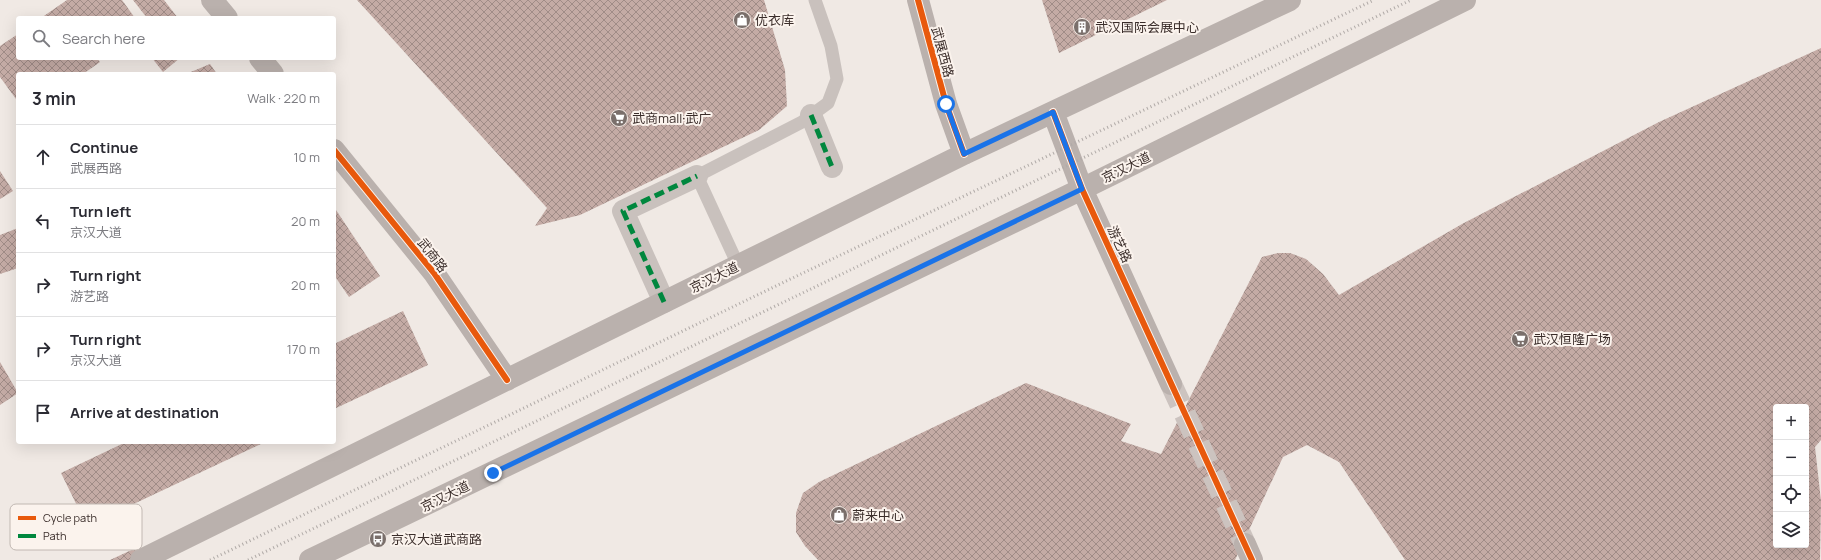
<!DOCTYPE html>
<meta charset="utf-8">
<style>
body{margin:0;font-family:Manrope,"Noto Sans SC",sans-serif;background:#f7f7f7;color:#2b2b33}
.controls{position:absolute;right:12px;bottom:12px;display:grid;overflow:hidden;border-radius:4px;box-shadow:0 4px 16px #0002}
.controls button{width:36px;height:36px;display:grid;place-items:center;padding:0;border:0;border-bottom:1px solid #e1e1e2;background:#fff;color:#2b2b33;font:20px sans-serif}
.stop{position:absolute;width:12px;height:12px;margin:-9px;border:3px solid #1a73e8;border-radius:50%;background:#fff}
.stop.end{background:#1a73e8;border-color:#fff;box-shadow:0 1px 4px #0008}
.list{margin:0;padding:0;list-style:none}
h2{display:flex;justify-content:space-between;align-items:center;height:52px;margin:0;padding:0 16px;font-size:17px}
h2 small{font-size:13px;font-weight:400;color:#7c7c81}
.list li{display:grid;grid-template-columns:26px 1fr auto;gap:12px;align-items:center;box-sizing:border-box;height:64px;padding:0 16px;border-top:1px solid #e1e1e2}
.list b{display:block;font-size:15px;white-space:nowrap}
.list p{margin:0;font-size:13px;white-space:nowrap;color:#7c7c81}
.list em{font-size:13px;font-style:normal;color:#7c7c81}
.icon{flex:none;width:22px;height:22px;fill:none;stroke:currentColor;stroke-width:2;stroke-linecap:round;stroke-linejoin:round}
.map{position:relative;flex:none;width:1821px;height:560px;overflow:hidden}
.search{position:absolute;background:#fff;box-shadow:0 4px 16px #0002;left:16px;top:16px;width:320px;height:44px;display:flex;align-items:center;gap:10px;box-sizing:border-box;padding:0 14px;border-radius:4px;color:#7c7c81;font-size:15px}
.panel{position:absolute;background:#fff;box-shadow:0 4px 16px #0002;left:16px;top:72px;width:320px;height:372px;border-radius:4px}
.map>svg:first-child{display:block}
</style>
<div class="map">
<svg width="1821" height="560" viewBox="0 0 1821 560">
<defs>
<pattern id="building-cross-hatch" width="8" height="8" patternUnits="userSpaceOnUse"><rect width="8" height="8" fill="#c4aba5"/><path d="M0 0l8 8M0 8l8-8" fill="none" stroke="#a08c87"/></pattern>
</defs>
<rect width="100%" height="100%" fill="#f0e9e4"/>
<path fill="url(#building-cross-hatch)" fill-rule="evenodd" d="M67,0H122L135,18H41Z
M133,0H164L178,18H147Z
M357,0H764L785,70L787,106L759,130L670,172L580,215L535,226L547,208Z
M1042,0H1167L1059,53Z
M18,34V58H97L100,62L83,74H18V98L16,99L0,77V46Z
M1821,48V440L1815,447L1821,501L1820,560H1405L1339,462L1307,445L1283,457L1235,560H818L805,546L796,532V513L803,493L819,482L1026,383L1131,424L1121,441L1161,454L1262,257L1278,253H1290L1306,259L1323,274L1339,295L1462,224L1659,122ZM1776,407H1806V545H1776Z
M152,58H180L163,72Z
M210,64L217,74H186Z
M0,171L13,191L0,199Z
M334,207L380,276L349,297L334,275Z
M18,228V268L0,274V235Z
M403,311L428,365L334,409V344Z
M0,362L18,393L0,405Z
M126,442H265L87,526L61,473Z
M140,546L147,560H110Z"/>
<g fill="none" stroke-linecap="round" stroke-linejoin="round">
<path stroke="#ccc3bf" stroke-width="22" stroke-dasharray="22 11" stroke-linecap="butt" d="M1171,384L1245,544"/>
<path stroke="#c9c1bd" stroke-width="13" d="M738,265L697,176L802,122L828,103L837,79L831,46L815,0"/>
<path stroke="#c9c1bd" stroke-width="22" d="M811,115L832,167
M664,302L623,211L697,176"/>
<path stroke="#bab1ad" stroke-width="22" d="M212,0L227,18
M918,0L946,104L964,154
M260,58L273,74
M1053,112L1082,189L1171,384
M334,150L434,273L507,380
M1245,544L1252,560
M141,560L964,154L1290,0
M310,560L1082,189L1465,0"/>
<path stroke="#b0aaa7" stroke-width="3" stroke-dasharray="1 3" stroke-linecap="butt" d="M210,560L780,284L1374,0
M248,560L1411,0"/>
<path stroke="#00873e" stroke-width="5" stroke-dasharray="10 5" stroke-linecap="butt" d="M811,115L832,167
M664,302L623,211L697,176"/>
<g stroke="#fbf3ed" stroke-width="8">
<path id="cycleway" d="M918,0L946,104L964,154
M1053,112L1082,189L1252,560
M334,150L434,273L507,380"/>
</g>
<use href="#cycleway" stroke="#e8590c" stroke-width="6"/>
</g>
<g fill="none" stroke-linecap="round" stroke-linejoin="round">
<path stroke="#1a73e8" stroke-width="5" d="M493,473L1082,189L1053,112L964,154L946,104"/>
</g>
<defs>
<g id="shop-disc" transform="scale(0.9)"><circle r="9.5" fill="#7a6f6b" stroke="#fbf3ed"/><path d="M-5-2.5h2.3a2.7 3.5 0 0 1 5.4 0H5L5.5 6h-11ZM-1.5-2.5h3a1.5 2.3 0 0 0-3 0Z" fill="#fff"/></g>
<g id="building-disc" transform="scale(0.9)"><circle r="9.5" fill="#7a6f6b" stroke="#fbf3ed"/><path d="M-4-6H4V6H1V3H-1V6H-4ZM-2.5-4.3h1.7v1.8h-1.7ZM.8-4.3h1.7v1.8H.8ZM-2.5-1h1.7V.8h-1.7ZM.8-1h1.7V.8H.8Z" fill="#fff"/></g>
<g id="supermarket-disc" transform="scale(0.9)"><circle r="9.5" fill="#7a6f6b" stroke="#fbf3ed"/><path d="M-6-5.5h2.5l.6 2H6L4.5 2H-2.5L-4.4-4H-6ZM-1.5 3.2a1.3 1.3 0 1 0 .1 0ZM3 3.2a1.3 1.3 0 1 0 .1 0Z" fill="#fff"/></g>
<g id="bus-disc" transform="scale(0.9)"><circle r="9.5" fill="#7a6f6b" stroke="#fbf3ed"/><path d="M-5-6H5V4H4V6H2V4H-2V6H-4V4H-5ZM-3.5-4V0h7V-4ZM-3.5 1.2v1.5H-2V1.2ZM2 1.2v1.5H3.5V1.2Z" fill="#fff"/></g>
</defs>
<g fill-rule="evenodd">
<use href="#shop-disc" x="742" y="20"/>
<use href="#building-disc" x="1082" y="27"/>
<use href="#supermarket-disc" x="619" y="118"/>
<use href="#supermarket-disc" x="1520" y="339"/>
<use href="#shop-disc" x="839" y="515"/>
<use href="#bus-disc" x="378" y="539"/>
</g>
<g text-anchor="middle" stroke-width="4" stroke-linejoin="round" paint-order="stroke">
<g font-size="13" fill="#3a2d2a" stroke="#fbf3ed" text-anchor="start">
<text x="755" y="25">优衣库</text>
<text x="1095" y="32">武汉国际会展中心</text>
<text x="632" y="123">武商mall·武广</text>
<text x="1533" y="344">武汉恒隆广场</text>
<text x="852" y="520">蔚来中心</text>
<text x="391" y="544">京汉大道武商路</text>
</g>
<g font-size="13" fill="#3a2d2a" stroke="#fbf3ed">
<text transform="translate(943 52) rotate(75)" y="5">武展西路</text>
<text transform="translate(1126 167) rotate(-26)" y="5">京汉大道</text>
<text transform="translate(1120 244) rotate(65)" y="5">游艺路</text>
<text transform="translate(433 255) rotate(52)" y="5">武商路</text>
<text transform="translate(714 277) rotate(-26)" y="5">京汉大道</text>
<text transform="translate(445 496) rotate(-26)" y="5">京汉大道</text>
</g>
</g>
<rect x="10" y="504" width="132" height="46" rx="6" fill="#fbf3ed" stroke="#c1b8b2" stroke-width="1"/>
<rect x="18" y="516" width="18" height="4" fill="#e8590c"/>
<rect x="18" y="534" width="18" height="4" fill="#00873e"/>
<g font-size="11" fill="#3a2d2a">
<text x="43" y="522">Cycle path</text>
<text x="43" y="540">Path</text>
</g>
</svg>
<div class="controls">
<button>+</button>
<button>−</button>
<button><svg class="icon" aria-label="locate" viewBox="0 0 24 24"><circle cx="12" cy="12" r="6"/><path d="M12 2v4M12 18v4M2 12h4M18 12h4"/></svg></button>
<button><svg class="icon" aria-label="layers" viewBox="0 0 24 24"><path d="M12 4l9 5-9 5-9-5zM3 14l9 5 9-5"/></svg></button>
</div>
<div class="stop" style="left:946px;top:104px"></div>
<div class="stop end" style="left:493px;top:473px"></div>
<div class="search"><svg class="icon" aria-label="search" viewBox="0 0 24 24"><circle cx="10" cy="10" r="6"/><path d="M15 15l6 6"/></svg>Search here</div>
<section class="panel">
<h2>3 min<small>Walk · 220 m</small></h2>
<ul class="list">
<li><svg class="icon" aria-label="ahead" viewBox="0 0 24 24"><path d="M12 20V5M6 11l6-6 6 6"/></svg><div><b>Continue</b><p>武展西路</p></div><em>10 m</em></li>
<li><svg class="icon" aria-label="left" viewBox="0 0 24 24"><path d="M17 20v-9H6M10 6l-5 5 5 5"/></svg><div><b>Turn left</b><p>京汉大道</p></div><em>20 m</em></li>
<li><svg class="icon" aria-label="right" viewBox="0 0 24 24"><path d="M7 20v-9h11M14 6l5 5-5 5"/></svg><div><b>Turn right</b><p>游艺路</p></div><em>20 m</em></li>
<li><svg class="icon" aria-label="right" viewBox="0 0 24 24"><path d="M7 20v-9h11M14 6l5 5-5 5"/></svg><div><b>Turn right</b><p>京汉大道</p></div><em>170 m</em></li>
<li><svg class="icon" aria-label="arrive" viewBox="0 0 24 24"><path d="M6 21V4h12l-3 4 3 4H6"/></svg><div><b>Arrive at destination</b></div></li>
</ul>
</section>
</div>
